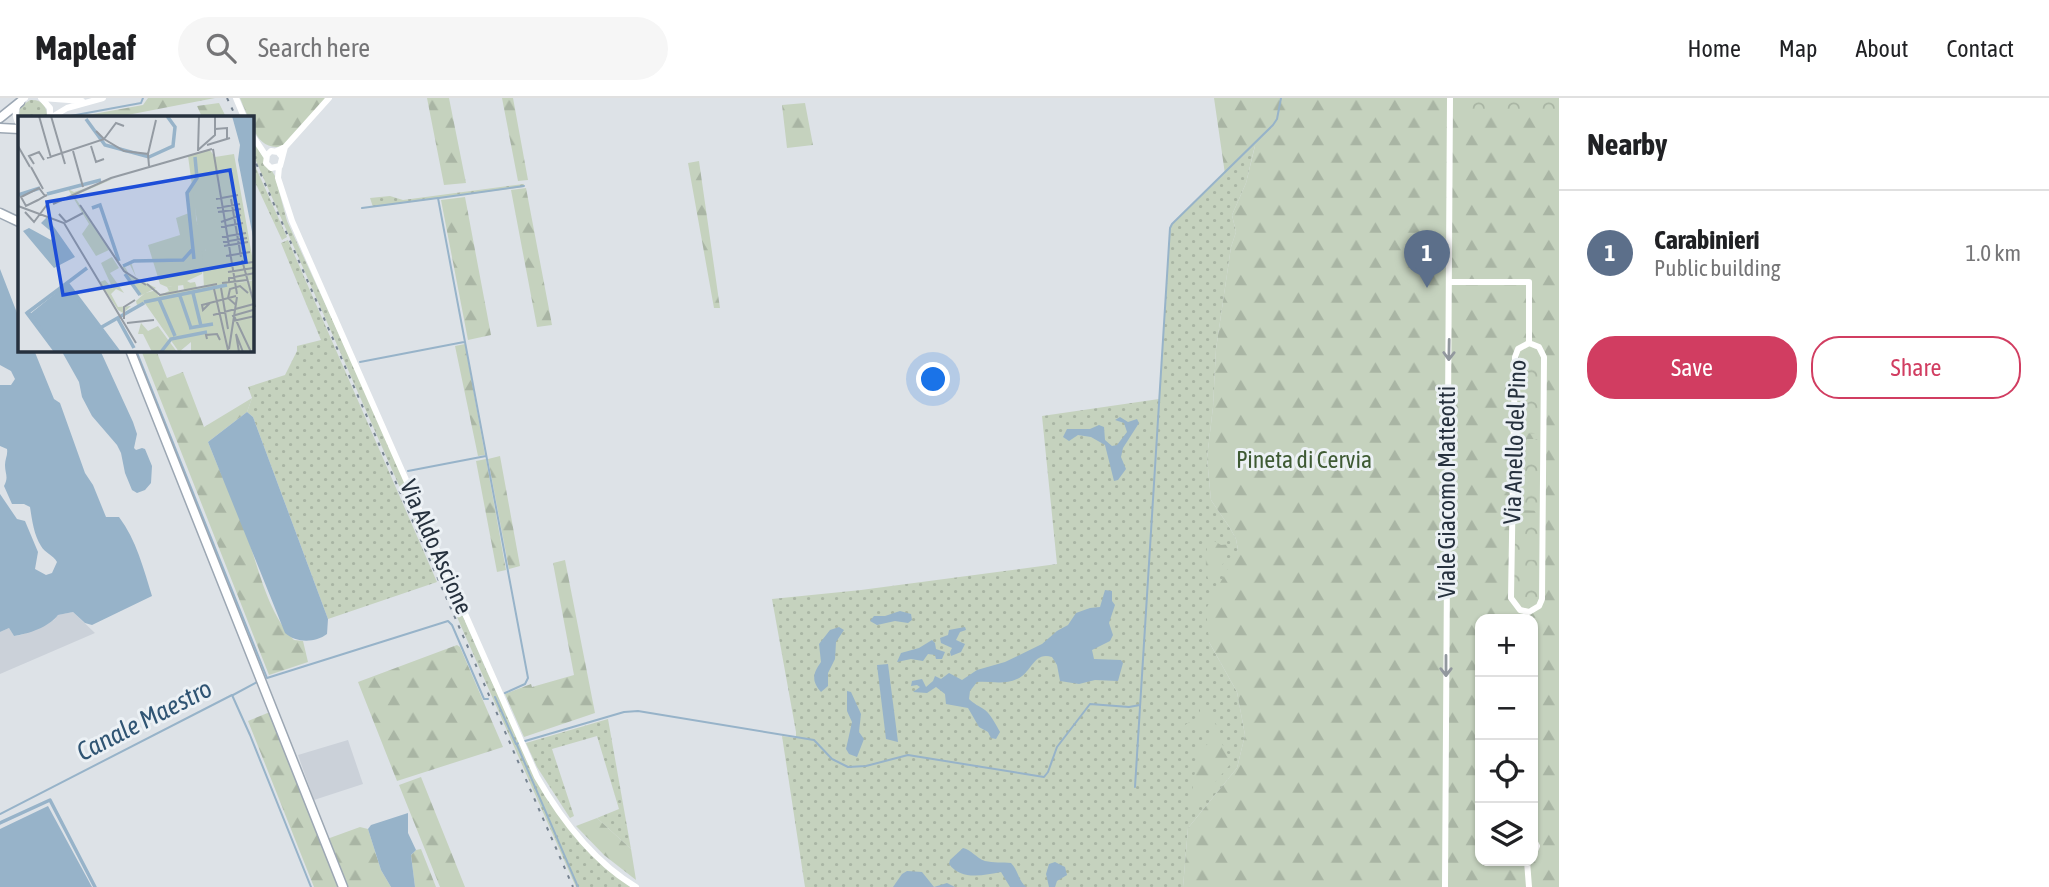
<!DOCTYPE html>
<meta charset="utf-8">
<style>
body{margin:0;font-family:"Asap Condensed",sans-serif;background:#f6f6f6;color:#202124}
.controls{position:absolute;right:21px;bottom:21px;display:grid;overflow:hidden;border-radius:14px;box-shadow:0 2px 5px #0004}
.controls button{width:63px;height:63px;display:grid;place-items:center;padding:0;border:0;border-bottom:2px solid #e0e0e0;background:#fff;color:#202124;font:35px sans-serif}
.you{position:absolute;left:934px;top:282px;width:24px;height:24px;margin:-18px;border:5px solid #fff;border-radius:50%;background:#1a73e8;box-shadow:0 0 0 10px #1a73e833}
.badge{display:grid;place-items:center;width:46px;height:46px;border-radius:50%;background:#d13d61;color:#fff;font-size:23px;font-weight:700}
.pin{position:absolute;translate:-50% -58px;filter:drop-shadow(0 2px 4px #0008)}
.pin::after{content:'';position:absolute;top:37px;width:24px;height:21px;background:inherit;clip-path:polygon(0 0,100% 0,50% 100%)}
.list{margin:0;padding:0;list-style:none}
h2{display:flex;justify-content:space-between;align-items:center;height:91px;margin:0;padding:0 28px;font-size:30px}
h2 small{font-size:23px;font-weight:400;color:#757577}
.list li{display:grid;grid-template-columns:46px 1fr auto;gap:21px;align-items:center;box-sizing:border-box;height:126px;padding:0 28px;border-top:2px solid #e0e0e0}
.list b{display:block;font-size:26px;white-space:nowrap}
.list p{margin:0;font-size:23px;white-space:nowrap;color:#757577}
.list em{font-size:23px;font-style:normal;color:#757577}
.actions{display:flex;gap:14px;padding:21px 28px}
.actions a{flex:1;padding:16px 0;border:2px solid #d13d61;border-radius:28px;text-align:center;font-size:24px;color:#d13d61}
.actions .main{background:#d13d61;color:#fff}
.icon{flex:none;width:38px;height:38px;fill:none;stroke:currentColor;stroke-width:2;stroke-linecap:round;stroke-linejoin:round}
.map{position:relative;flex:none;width:1559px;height:789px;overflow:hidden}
header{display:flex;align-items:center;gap:42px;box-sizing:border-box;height:98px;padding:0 35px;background:#fff;border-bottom:2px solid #e0e0e0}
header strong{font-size:33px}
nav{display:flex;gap:38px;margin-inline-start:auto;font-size:24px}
.search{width:490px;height:63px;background:#f6f6f6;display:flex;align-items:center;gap:18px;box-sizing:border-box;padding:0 24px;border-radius:38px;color:#757577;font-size:26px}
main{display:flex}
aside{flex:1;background:#fff}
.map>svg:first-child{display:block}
</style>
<header>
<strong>Mapleaf</strong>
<div class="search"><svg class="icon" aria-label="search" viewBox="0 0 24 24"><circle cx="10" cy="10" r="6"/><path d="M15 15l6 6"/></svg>Search here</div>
<nav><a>Home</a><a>Map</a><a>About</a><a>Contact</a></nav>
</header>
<main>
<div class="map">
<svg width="1559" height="789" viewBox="0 0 1559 789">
<defs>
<pattern id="grass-dots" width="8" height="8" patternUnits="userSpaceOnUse" patternTransform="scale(1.75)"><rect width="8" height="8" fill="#c5d2be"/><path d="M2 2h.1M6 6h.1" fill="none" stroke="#a9b5a4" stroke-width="1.8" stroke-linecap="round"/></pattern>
<pattern id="forest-firs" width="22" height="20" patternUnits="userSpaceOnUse" patternTransform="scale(1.75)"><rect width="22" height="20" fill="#c5d2be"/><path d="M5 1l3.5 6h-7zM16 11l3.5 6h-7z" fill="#a9b5a4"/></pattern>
<pattern id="park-crowns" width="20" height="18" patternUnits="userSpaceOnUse" patternTransform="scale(1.75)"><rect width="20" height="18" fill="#c5d2be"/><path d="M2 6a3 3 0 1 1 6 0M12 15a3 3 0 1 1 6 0" fill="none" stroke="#a9b5a4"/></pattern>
</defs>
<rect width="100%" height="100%" fill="#dde2e7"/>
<path fill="#cbd1d9" d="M73,514L95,535L0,576V534L9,530L14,538L21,537L43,528L54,522L58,517Z
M348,642L363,686L314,702L298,657Z"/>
<path fill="url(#grass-dots)" d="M30,2C42,1 47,8 47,19H19L20,9Z
M252,41L275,78L287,123L361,284L488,576L558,717L631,789H576L252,54Z
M1255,47L1246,85L1232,117L1236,134L1231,149L1216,251L1213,309L1207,360L1211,402L1230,430L1236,441L1238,452L1209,544L1237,594L1245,637L1237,670L1188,730L1183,789H805L782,638L796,640V634L772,501L861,492L1057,466L1042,318L1159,301L1170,130L1172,126Z
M252,61L287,139L282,142L255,84Z
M524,86V89L373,109L370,100L390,98L403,102Z
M288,142L437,484L328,521L253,319L247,314L252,300L248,289L285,277L297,253V248L321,242L281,145Z
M608,621L631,751L597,720L619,711L597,638L552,651L574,718L570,720L537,669L526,645Z"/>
<path fill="url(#forest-firs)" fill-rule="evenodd" d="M148,0H215L117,19H77L143,7Z
M240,0H327L283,48C264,53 252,37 252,19H248Z
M427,0H449L466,85L444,87Z
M502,0H513L528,82L518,83Z
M1214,0H1559V789H1183L1188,730L1237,670L1245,637L1237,594L1209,544L1206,511L1238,452L1236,441L1230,430L1211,402L1207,360L1213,309L1216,251L1231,149L1236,134L1232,117L1246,85L1255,48L1225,76ZM1480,521H1533V763H1480Z
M219,5L226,19H202L197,8Z
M805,5L813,47L787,50L782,7Z
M699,63L720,210H714L688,65Z
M526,90L552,227L537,229L511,92Z
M465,99L491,237L468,242L441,102Z
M465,246L485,357L478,358L455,248Z
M141,252H156L167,280L183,274L204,329L252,300L247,314L208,344C219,373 233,400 244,429C258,466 266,513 294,542L303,543L308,564L269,577Z
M500,358L520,468L509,471L488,361Z
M486,361L506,472L497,474L476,363Z
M1209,440L1221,447L1232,446L1214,485L1211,486C1203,476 1206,452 1209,440Z
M565,462L595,615L524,639L505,596L531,586L532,589L574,577L553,465Z
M457,547L460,549L503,649L397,683L358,584Z
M1200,608L1205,609L1219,632L1222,646L1232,664L1198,705L1186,709L1182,704L1192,694L1198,654L1210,644L1211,635L1208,630L1198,629L1183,636L1179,631L1200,617Z
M270,614L339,789H314L248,623Z
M421,679L465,789H440L399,687Z
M597,720L631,751L636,782L604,757L576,728Z
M360,729L368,731L381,772L391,789H346L327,741Z
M421,751L436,789H415L411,757L416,752Z"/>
<path fill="url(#park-crowns)" d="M1454,0H1559V19L1455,16Z
M1526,249L1537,251L1542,259L1541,336L1516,335L1517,261L1519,254Z
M1515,341H1540V413L1516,412Z
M1515,419H1540L1539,457H1515Z
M1513,461L1539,462V499L1534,509L1522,510L1514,503Z"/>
<path fill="#97b3c9" d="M0,171L19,220V252H34L54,301L60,305L85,375L93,387L106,419H119C136,441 144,472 152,498L92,527L85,525L73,514L58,517C49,529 28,536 14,538L9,530L0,534V396L17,421L25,423L38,454L35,471L46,477L52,475L57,464C53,457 45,455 41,448C34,437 32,422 30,409L24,406H12L4,388C9,379 5,376 5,367C5,361 8,357 7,351L0,348V287H11L15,281L11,273L0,267Z
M61,252H100L133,324L137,336L134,350L136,352L142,350L145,351L152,368L151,385L145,392L137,395L132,392L125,375L121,355L117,347L92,318L82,299L79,284Z
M247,314L253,319L328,521L327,536C315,545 296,545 285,535L208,344Z
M1120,319L1128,324L1137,321L1139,325L1123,350L1121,359L1126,371L1118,382L1114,383L1105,347L1091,339L1078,337L1069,343L1063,339L1067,331H1090L1099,327L1104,329L1105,342L1112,348L1117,347L1127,334L1124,325L1115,322Z
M1105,492L1112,493V503L1115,507L1109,525L1113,537L1110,543L1092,552L1094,561L1121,562L1123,565L1118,583L1095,582L1079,586L1060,583L1057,567L1052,559C1033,553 1032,575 1017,581C1004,587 991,583 977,584L970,593L969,601C974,606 979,608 985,612C991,617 996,627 1000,634L996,641L991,640L988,634L979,629L968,610L946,606L945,596L936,589L927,595L913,594L920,589L917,587L911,588L912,583L922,581L926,589L933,583L935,578L941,581L949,575L962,582L977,572L1005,564L1042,546L1057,533L1068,527L1076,515L1090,510L1100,509Z
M900,513L911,516L912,522L908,525L895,523L877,527L870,523L874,518H885Z
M839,529L844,532L836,544L835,561L828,575V588L821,594C811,583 813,575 821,564L819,546L830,532Z
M965,529L966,532L960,534L956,542L965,546L961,554L951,558L950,554L952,550L941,545L940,540L948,537L949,532Z
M932,542L935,545L936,551L945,554L942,561H936L935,557L928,556L923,563L911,561L897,564L901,555L919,550Z
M888,566L898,644L886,641L877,567Z
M847,593L851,594L861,616L859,634L864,641L857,659L849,656L846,651L852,624L847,613Z
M48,708L92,789H0V731Z
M408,715V735L416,752L411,757L415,789H391L381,772L368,731L371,727Z
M963,750C972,752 976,760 985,763C993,765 1002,764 1011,765C1018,772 1018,782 1026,789H1010L1001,774C984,777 961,783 949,766L950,762Z
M1055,764L1065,769L1067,777L1057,783L1055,789H1049L1046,776L1049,766Z
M907,773L922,774L934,789L947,785L955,789H893L902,776Z"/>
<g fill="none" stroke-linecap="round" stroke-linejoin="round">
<path stroke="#97b3c9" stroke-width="2" d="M65,19L141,5L143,0
M439,100L524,88
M362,110L438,100L528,580L525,586L505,595
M136,252L267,580
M360,264L464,244
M408,373L486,358
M267,580L448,523L452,527L484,601H488
M233,597L259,583
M495,599L516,646L519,645
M525,643L624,614L638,613L814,642L832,661L848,669L866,668L908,657L1044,679L1048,674L1057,649L1090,606L1129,609L1140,607
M517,647L578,789
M1135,689L1170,130L1172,126L1273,27L1277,21L1281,0
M0,716L232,597L250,637L311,789"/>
<path stroke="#97b3c9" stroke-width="3.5" d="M0,725L50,702L95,789"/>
<g stroke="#9ca7b3" stroke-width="11">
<path id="primary" d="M0,20L20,4
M0,30L19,31
M0,115L19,124
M130,252L343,789"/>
</g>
<path stroke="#fff" stroke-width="6" d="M41,0L50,10V19
M42,0L82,3
M236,0L244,19
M52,19L67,10L103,0
M19,26C13,16 15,7 25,0
M252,37L266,58
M277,53L285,49L329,0
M282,59L278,54L271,53L267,57L266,65L271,70L280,68L285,49
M279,69L278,80L292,123L537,679C561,721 594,764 636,789
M1450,184H1529V245
M1529,245L1539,249L1544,259L1542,501L1539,508L1529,514L1520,512L1511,500L1515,259L1518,251Z
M1533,740L1537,748L1533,758
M1527,763L1529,789
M1445,789L1450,0"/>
<use href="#primary" stroke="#fff" stroke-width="8"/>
<path stroke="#768391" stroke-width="2" stroke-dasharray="3.5 7" stroke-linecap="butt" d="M227,0L236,19
M252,56L573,789"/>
</g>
<defs><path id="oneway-shaft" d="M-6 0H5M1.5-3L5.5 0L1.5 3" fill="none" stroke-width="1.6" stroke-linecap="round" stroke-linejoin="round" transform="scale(1.75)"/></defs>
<g stroke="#92989e">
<use href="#oneway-shaft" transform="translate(1449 252) rotate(91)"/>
<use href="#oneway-shaft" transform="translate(1446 568) rotate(90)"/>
</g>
<g text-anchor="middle" stroke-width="6" stroke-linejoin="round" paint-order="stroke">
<g font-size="24" fill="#26313e" stroke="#ecf1f5">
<text transform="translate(1515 344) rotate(-88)" y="8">Via Anello del Pino</text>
<text transform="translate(1447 394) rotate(-90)" y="8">Viale Giacomo Matteotti</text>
<text transform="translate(436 449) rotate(66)" y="8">Via Aldo Ascione</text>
</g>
<g font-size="24" fill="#3e5a33" stroke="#ecf1f5">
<text x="1304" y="370">Pineta di Cervia</text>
</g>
<g font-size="26" font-style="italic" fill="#2f5473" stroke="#ecf1f5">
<text transform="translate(144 622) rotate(-27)" y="9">Canale Maestro</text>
</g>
</g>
<g transform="translate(18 18)">
<rect width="236" height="236" fill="#dde2e7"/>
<path d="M97,62L56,80L104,151L113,146L118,161L112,149L107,151L111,158L138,172L122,180L91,134L78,140L64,118L71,108L50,73L56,76ZM177,66L178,103L188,135L184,158L169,165L174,168L149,171L142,168L130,129L162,119L158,102L171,97L169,77Z" fill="#c5d2be"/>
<path d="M191,33L197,41L216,38L236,151L237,163L216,168L236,164V236H173V226L161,236L126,186L119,189L118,185L127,177L139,174L140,180L151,175L149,171L160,169V176L166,174L165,168L177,166L179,172L186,171L184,136H180L188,135L181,121L170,40ZM94,141L101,152L92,157L106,177L98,173L93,178L100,191L113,190L105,197L100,194L82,166L87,164L95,173L83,147Z" fill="#c5d2be"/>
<path d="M123,207L130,215L140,210L159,236H134L125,218H120Z" fill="#c5d2be"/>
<path d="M214,0H236V126L220,44L222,29ZM29,101L57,141L36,152L5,115L11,112L33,124L36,118L23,107ZM49,168L85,215L99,236H40L12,198Z" fill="#97b3c9"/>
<path fill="none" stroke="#97b3c9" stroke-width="3.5" d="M68,3L87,29L131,41L155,30L157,11L149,0M29,78L83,64M0,79L22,72M74,92L82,89L101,145M176,143L169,77L179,62L177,41M105,150L116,145L165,144L174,134M107,158L122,179M175,177L183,210M162,180L173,212M141,183L157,220M126,186L209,169M100,203L116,232M82,212L126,187M171,212L195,208M38,236L9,197L69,152M39,236L10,196L49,167L101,236M143,236L153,223L189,216"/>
<path fill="none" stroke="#949ba3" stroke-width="2" d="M21,0L33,42M33,0L47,48M197,13L209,12V23M78,15L86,23L98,7L106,10M189,29L212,22M0,30L12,51M73,30L78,46L86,43M195,33L219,178M180,34L197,19V0M55,35L65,71M180,35L181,0M130,38L138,4M29,42L86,23L106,35L130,38L131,50M16,48L11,40L21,36L26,44M13,51L25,73M27,80L21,72L3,81L8,90L20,84L27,80L29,79M198,83L220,79M213,83L223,141M35,88L93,62L194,33M62,89L106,155L128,169M0,90L46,107L118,227M199,92L222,88M7,96L16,106L31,86M200,96L223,93M41,98L48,106L65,97M203,106L223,99M203,111L225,107M204,121L228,117M205,126L229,122M206,130L230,126M208,140L232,136M224,144L237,191M210,150L235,146M210,156L235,152M211,166V162L237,157M204,167L229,164M129,168L142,179L199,168M203,172L210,213M196,173L210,234M192,187L185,194L184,189L218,180M218,189L210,182L212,173L222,170L230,177M195,199L236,188M214,200L235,194M216,200L233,236M106,203V191L117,184M215,205L237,200M109,207L136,204M189,223L188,219L199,218L202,224M211,233L219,181M221,236L218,218L225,236"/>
<path fill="#1d4ed8" fill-opacity="0.15" stroke="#1d4ed8" stroke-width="3.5" d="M212,54L228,146L45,179L29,86Z"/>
<rect width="236" height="236" fill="none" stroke="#26313e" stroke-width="3.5"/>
</g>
</svg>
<div class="controls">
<button>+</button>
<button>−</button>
<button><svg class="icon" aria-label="locate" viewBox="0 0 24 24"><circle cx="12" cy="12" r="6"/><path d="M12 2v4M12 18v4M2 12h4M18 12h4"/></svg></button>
<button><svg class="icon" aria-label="layers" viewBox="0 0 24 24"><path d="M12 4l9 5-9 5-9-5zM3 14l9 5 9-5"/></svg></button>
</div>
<div class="you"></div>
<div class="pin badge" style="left:1427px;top:190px;background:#5c6f8a">1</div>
</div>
<aside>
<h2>Nearby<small></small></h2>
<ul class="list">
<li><span class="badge" style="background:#5c6f8a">1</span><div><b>Carabinieri</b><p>Public building</p></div><em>1.0 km</em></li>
</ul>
<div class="actions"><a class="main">Save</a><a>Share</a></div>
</aside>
</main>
